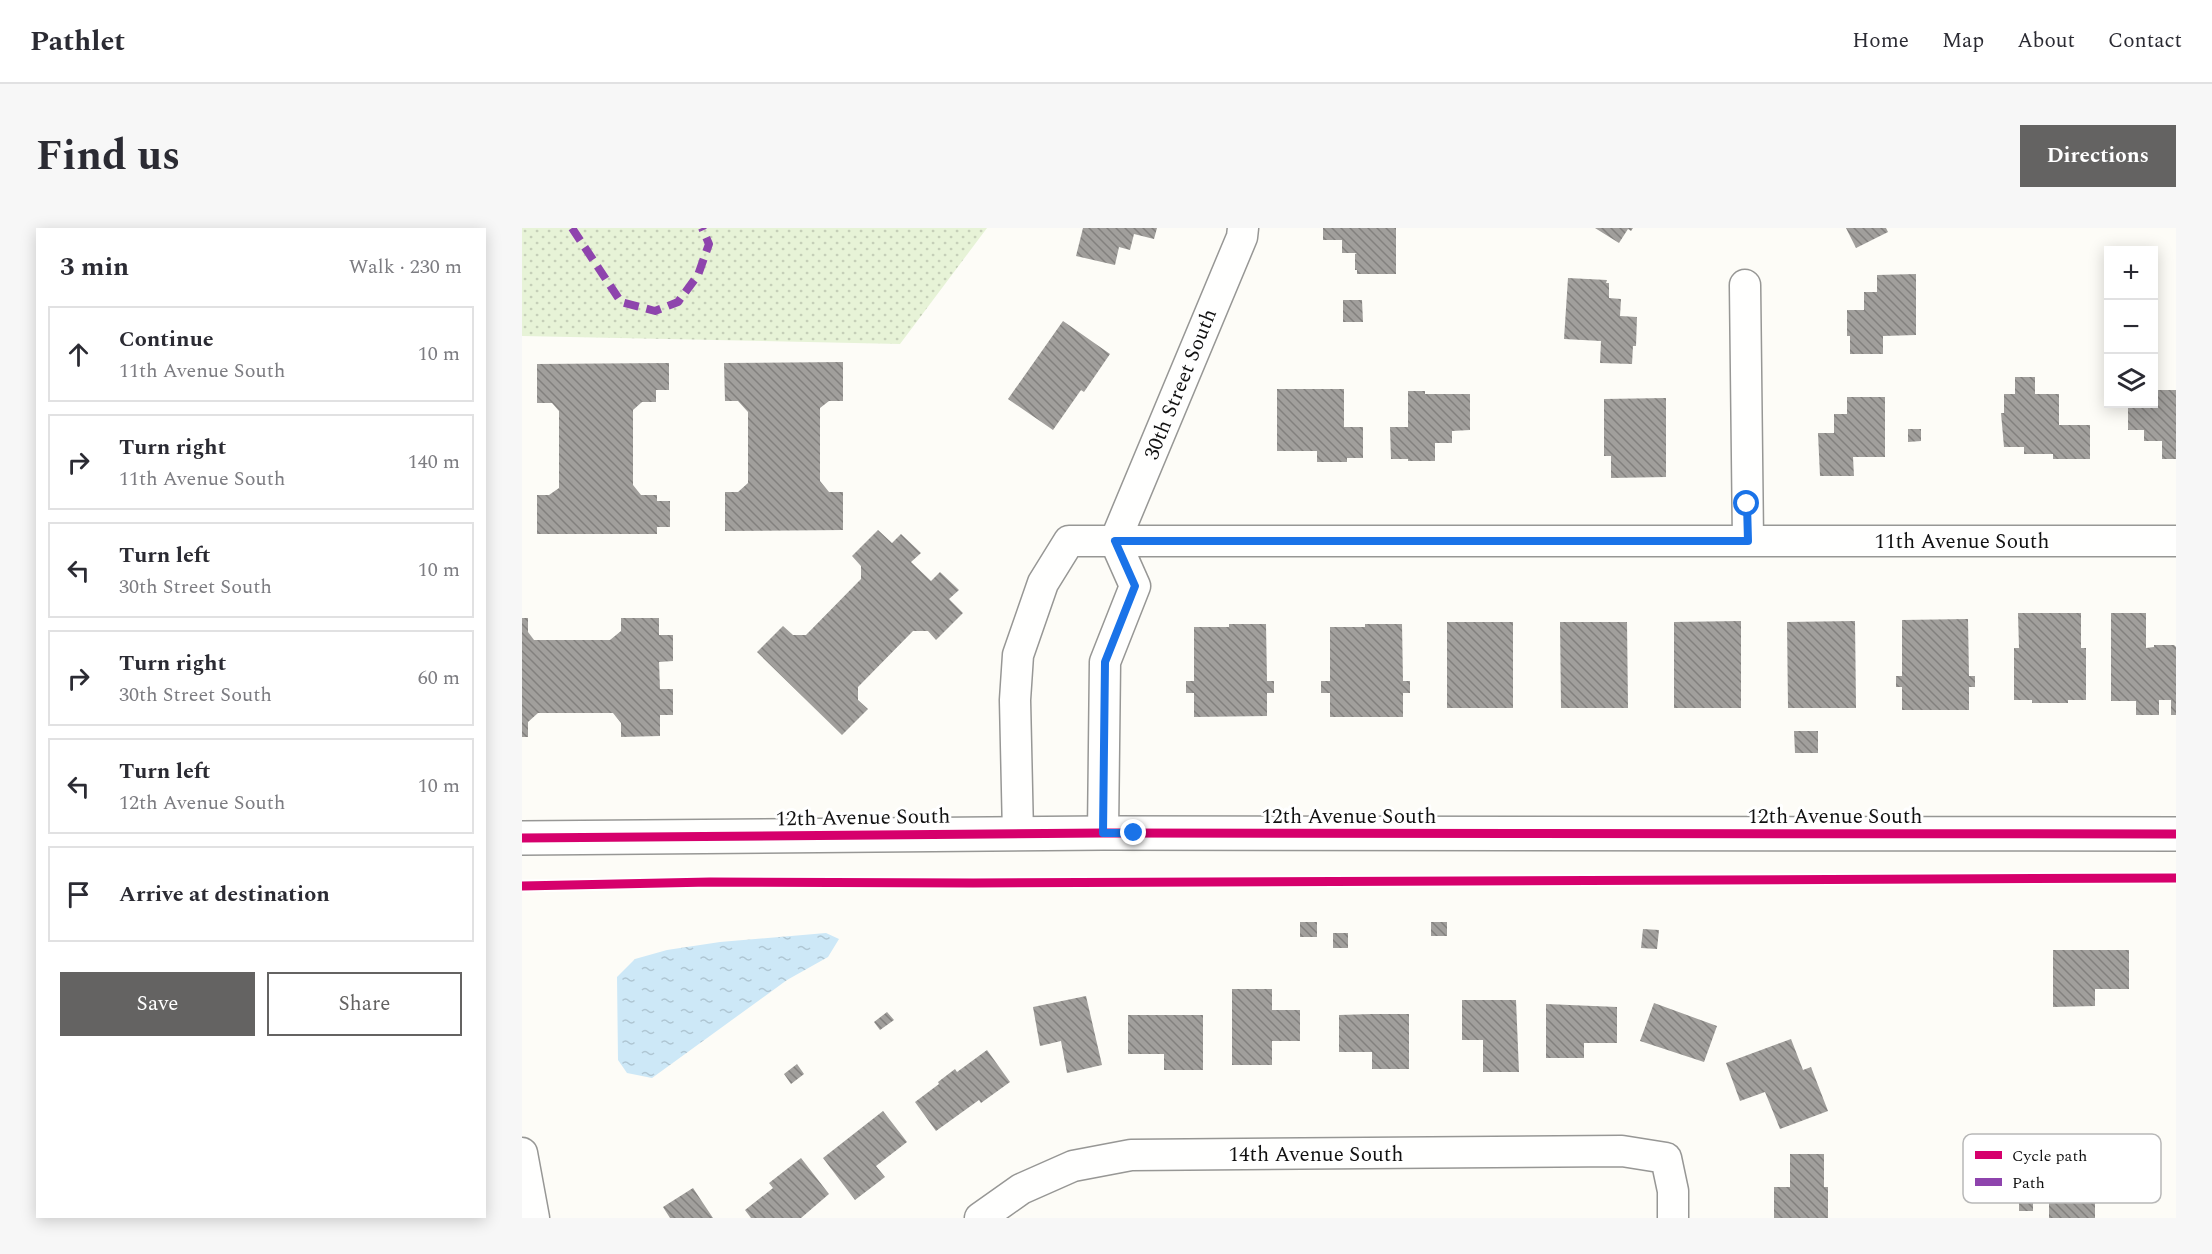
<!DOCTYPE html>
<meta charset="utf-8">
<style>
body{margin:0;font-family:Spectral,serif;background:#f7f7f7;color:#2b2b33}
.controls{position:absolute;right:18px;top:18px;display:grid;overflow:hidden;border-radius:0px;box-shadow:0 3px 15px #0003}
.controls button{width:54px;height:54px;display:grid;place-items:center;padding:0;border:0;border-bottom:2px solid #e1e1e2;background:#fff;color:#2b2b33;font:30px sans-serif}
.stop{position:absolute;width:18px;height:18px;margin:-14px;border:4px solid #1a73e8;border-radius:50%;background:#fff}
.stop.end{background:#1a73e8;border-color:#fff;box-shadow:0 2px 6px #0008}
.list{margin:0;padding:0;list-style:none}
h2{display:flex;justify-content:space-between;align-items:center;height:78px;margin:0;padding:0 24px;font-size:26px}
h2 small{font-size:20px;font-weight:400;color:#7c7c81}
.list li{display:grid;grid-template-columns:39px 1fr auto;gap:18px;align-items:center;box-sizing:border-box;height:96px;margin:0 12px 12px;padding:0 12px;border:2px solid #e1e1e2;border-radius:0px}
.list b{display:block;font-size:22px;white-space:nowrap}
.list p{margin:0;font-size:20px;white-space:nowrap;color:#7c7c81}
.list em{font-size:20px;font-style:normal;color:#7c7c81}
.actions{display:flex;gap:12px;padding:18px 24px}
.actions a{flex:1;padding:14px 0;border:2px solid #646362;border-radius:0px;text-align:center;font-size:21px;color:#646362}
.actions .main{background:#646362;color:#fff}
.icon{flex:none;width:33px;height:33px;fill:none;stroke:currentColor;stroke-width:2;stroke-linecap:round;stroke-linejoin:round}
.map{position:relative;flex:none;width:1654px;height:990px;overflow:hidden;border-radius:0px}
header{display:flex;align-items:center;gap:36px;box-sizing:border-box;height:84px;padding:0 30px;background:#fff;border-bottom:2px solid #e1e1e2}
header strong{font-size:28px}
nav{display:flex;gap:33px;margin-inline-start:auto;font-size:21px}
.intro{display:flex;align-items:center;justify-content:space-between;box-sizing:border-box;height:144px;padding:0 36px}
h1{margin:0;font-size:42px}
.button{padding:15px 27px;border-radius:0px;background:#646362;color:#fff;font-size:21px;font-weight:700}
main{display:flex;gap:36px;padding:0 36px}
aside{flex:1;background:#fff;border-radius:0px;box-shadow:0 3px 15px #0003}
.map>svg:first-child{display:block}
</style>
<header>
<strong>Pathlet</strong>
<nav><a>Home</a><a>Map</a><a>About</a><a>Contact</a></nav>
</header>
<div class="intro"><h1>Find us</h1><a class="button">Directions</a></div>
<main>
<aside>
<h2>3 min<small>Walk · 230 m</small></h2>
<ul class="list">
<li><svg class="icon" aria-label="ahead" viewBox="0 0 24 24"><path d="M12 20V5M6 11l6-6 6 6"/></svg><div><b>Continue</b><p>11th Avenue South</p></div><em>10 m</em></li>
<li><svg class="icon" aria-label="right" viewBox="0 0 24 24"><path d="M7 20v-9h11M14 6l5 5-5 5"/></svg><div><b>Turn right</b><p>11th Avenue South</p></div><em>140 m</em></li>
<li><svg class="icon" aria-label="left" viewBox="0 0 24 24"><path d="M17 20v-9H6M10 6l-5 5 5 5"/></svg><div><b>Turn left</b><p>30th Street South</p></div><em>10 m</em></li>
<li><svg class="icon" aria-label="right" viewBox="0 0 24 24"><path d="M7 20v-9h11M14 6l5 5-5 5"/></svg><div><b>Turn right</b><p>30th Street South</p></div><em>60 m</em></li>
<li><svg class="icon" aria-label="left" viewBox="0 0 24 24"><path d="M17 20v-9H6M10 6l-5 5 5 5"/></svg><div><b>Turn left</b><p>12th Avenue South</p></div><em>10 m</em></li>
<li><svg class="icon" aria-label="arrive" viewBox="0 0 24 24"><path d="M6 21V4h12l-3 4 3 4H6"/></svg><div><b>Arrive at destination</b></div></li>
</ul>
<div class="actions"><a class="main">Save</a><a>Share</a></div>
</aside>
<div class="map">
<svg width="1654" height="990" viewBox="0 0 1654 990">
<defs>
<pattern id="grass-dots" width="8" height="8" patternUnits="userSpaceOnUse" patternTransform="scale(1.5)"><rect width="8" height="8" fill="#e7f3d7"/><path d="M2 2h.1M6 6h.1" fill="none" stroke="#c5cfb8" stroke-width="1.8" stroke-linecap="round"/></pattern>
<pattern id="water-ripples" width="26" height="14" patternUnits="userSpaceOnUse" patternTransform="scale(1.5)"><rect width="26" height="14" fill="#cde8f7"/><path d="M2 4q2-2 4 0t4 0M15 11q2-2 4 0t4 0" fill="none" stroke="#afc6d3"/></pattern>
<pattern id="building-back-hatch" width="6" height="6" patternUnits="userSpaceOnUse" patternTransform="scale(1.5)"><rect width="6" height="6" fill="#a19f9c"/><path d="M-1 5l2 2M0 0l6 6M5-1l2 2" fill="none" stroke="#82807e"/></pattern>
</defs>
<rect width="100%" height="100%" fill="#fdfcf7"/>
<path fill="url(#grass-dots)" d="M0,0H465L378,116L0,108Z"/>
<path fill="url(#water-ripples)" d="M304,705L317,711L306,729L265,752L130,850L105,845L96,832L95,749L113,731L145,722L198,714Z"/>
<path fill="url(#building-back-hatch)" d="M561,0H635L632,11L612,6L608,22L597,19L593,37L554,28Z
M801,0H874V46H835V42H833V26L835,25H820V12H801Z
M1073,0H1111L1109,3L1106,1L1097,15Z
M1324,0H1364L1366,4L1334,20Z
M1394,46V107L1361,108V126H1328V108H1325V82H1342V64H1355V47Z
M1046,50L1085,52L1084,55H1087V70L1099,71L1098,88L1115,89L1114,118H1111L1110,136L1078,135L1079,113L1042,111Z
M821,72H840L841,94H821Z
M541,93L588,126L562,164L559,162L531,202L486,171Z
M321,134V173H307L298,180V253L307,264H321V302L203,303V264H216L226,255V184L216,173H203L202,135Z
M147,135V162H134V174H120L111,182V257L119,267H135V273H148V299H135V306H15V267H27L37,260V183L30,175H15V136Z
M1493,149H1513V166H1537V197H1568V231H1531V226H1502V219H1482L1479,185H1482V166H1493Z
M755,161H822V199H841V230H825V234H795V223H755Z
M1632,162H1654V231H1640V213H1622V202H1606V176H1632Z
M886,163H903V166H948V202L930,203V215H913V233H886V231H869L868,199H886Z
M1325,169H1363V229H1331L1332,248H1298L1296,205H1312V186H1325Z
M1144,170V249L1089,250V228H1082V171Z
M1386,201H1399V213L1386,214Z
M356,302L370,315L379,306L399,325L389,334L409,353L418,344L437,362L427,371L441,385L414,412L406,403H391L336,459V472L346,481L320,507L235,424L261,398L271,407H284L339,351V338L330,328Z
M1496,385H1559V420H1564V472H1546V475H1510V472H1492V420H1497Z
M1589,385H1624V420L1632,419V417H1652L1654,419V487H1649V472H1637V487H1614V473H1589Z
M0,390H6V404L12,412H88L99,403V390H137V407H151V433L137,434L138,461H151V487H138V508L99,509V495L91,485H16L6,494V509H0Z
M1446,391L1447,448H1453V459H1447V482H1380V459H1374V448H1380V392Z
M1219,393V480H1152V394Z
M1333,393L1334,480H1266L1265,394Z
M925,394H991V480H925Z
M1038,394H1105L1106,480H1039Z
M707,396H744L745,453H752V465H745V488L672,489V465H664V453H672V399H707Z
M843,396H880L881,453H888V465H881V489H808V465H799V453H808V399H843Z
M1272,503H1296V525H1273Z
M778,694H795V709H778Z
M909,694H925V708H909Z
M1121,701L1137,702L1135,721L1119,720Z
M811,705H826V720H811Z
M1531,722H1607V761H1573V778L1531,779Z
M710,761H750V782H778V813H750V837H710Z
M564,768L580,837L545,845L539,813L518,818L511,779Z
M940,772H994L997,844H961V812H940Z
M1132,775L1195,798L1182,834L1118,813Z
M1024,776L1095,779V815H1062V830H1024Z
M365,784L372,792L358,802L352,794Z
M850,786H887V841H850V824H817V787Z
M606,787H681V842H642V826H606Z
M1269,811L1281,842L1289,839L1306,883L1258,901L1243,864L1218,873L1204,835Z
M465,822L488,854L459,875L457,872L414,903L393,874L417,856L416,854L433,841L435,844Z
M275,836L282,846L269,856L262,846Z
M361,883L385,914L354,938L363,949L333,972L301,930Z
M1527,907H1573V990H1527Z
M1268,926H1302V959H1306V990H1252V959H1268Z
M279,930L307,966L279,990H229L223,982L251,960L247,955Z
M171,960L191,990H148L141,979Z
M1497,963H1511V983H1497Z"/>
<g fill="none" stroke-linecap="round" stroke-linejoin="round">
<g stroke="#979795" stroke-width="33">
<path id="minor" d="M1223,57L1226,313
M581,605L583,434L613,358L593,313L720,9L721,0
M496,606L493,472L496,427L521,355L547,313H1654
M0,925L12,990
M458,990L499,961L551,938L609,927L1100,923L1144,930L1151,963V990"/>
</g>
<g stroke="#979795" stroke-width="36">
<path id="tertiary" d="M0,610L581,605L1654,606"/>
</g>
<use href="#minor" stroke="#fffffe" stroke-width="30"/>
<use href="#tertiary" stroke="#fffffe" stroke-width="33"/>
<path stroke="#8e44ad" stroke-width="8" stroke-dasharray="15 8" stroke-linecap="butt" d="M50,0L99,74L133,83L156,74L176,47L187,16L180,0"/>
<g stroke="#fff" stroke-width="13">
<path id="cycleway" d="M0,610L581,605L1654,606
M0,658L188,654L451,655L1654,650"/>
</g>
<use href="#cycleway" stroke="#d6006c" stroke-width="9"/>
</g>
<g fill="none" stroke-linecap="round" stroke-linejoin="round">
<path stroke="#1a73e8" stroke-width="8" d="M612,605H581L583,434L613,358L593,313H1226L1225,276"/>
</g>
<g text-anchor="middle" stroke-width="6" stroke-linejoin="round" paint-order="stroke">
<g font-size="21" fill="#111" stroke="#fff">
<text transform="translate(658 156) rotate(-68)" y="7">30th Street South</text>
<text x="1440" y="320">11th Avenue South</text>
<text x="827" y="595">12th Avenue South</text>
<text x="1313" y="595">12th Avenue South</text>
<text transform="translate(341 589) rotate(-1)" y="7">12th Avenue South</text>
<text x="794" y="933">14th Avenue South</text>
</g>
</g>
<rect x="1441" y="906" width="198" height="69" rx="9" fill="#fff" stroke="#b8b8b8" stroke-width="1.5"/>
<rect x="1453" y="923" width="27" height="8" fill="#d6006c"/>
<rect x="1453" y="950" width="27" height="8" fill="#8e44ad"/>
<g font-size="16" fill="#111">
<text x="1490" y="933">Cycle path</text>
<text x="1490" y="960">Path</text>
</g>
</svg>
<div class="controls">
<button>+</button>
<button>−</button>
<button><svg class="icon" aria-label="layers" viewBox="0 0 24 24"><path d="M12 4l9 5-9 5-9-5zM3 14l9 5 9-5"/></svg></button>
</div>
<div class="stop" style="left:1225px;top:276px"></div>
<div class="stop end" style="left:612px;top:605px"></div>
</div>
</main>
